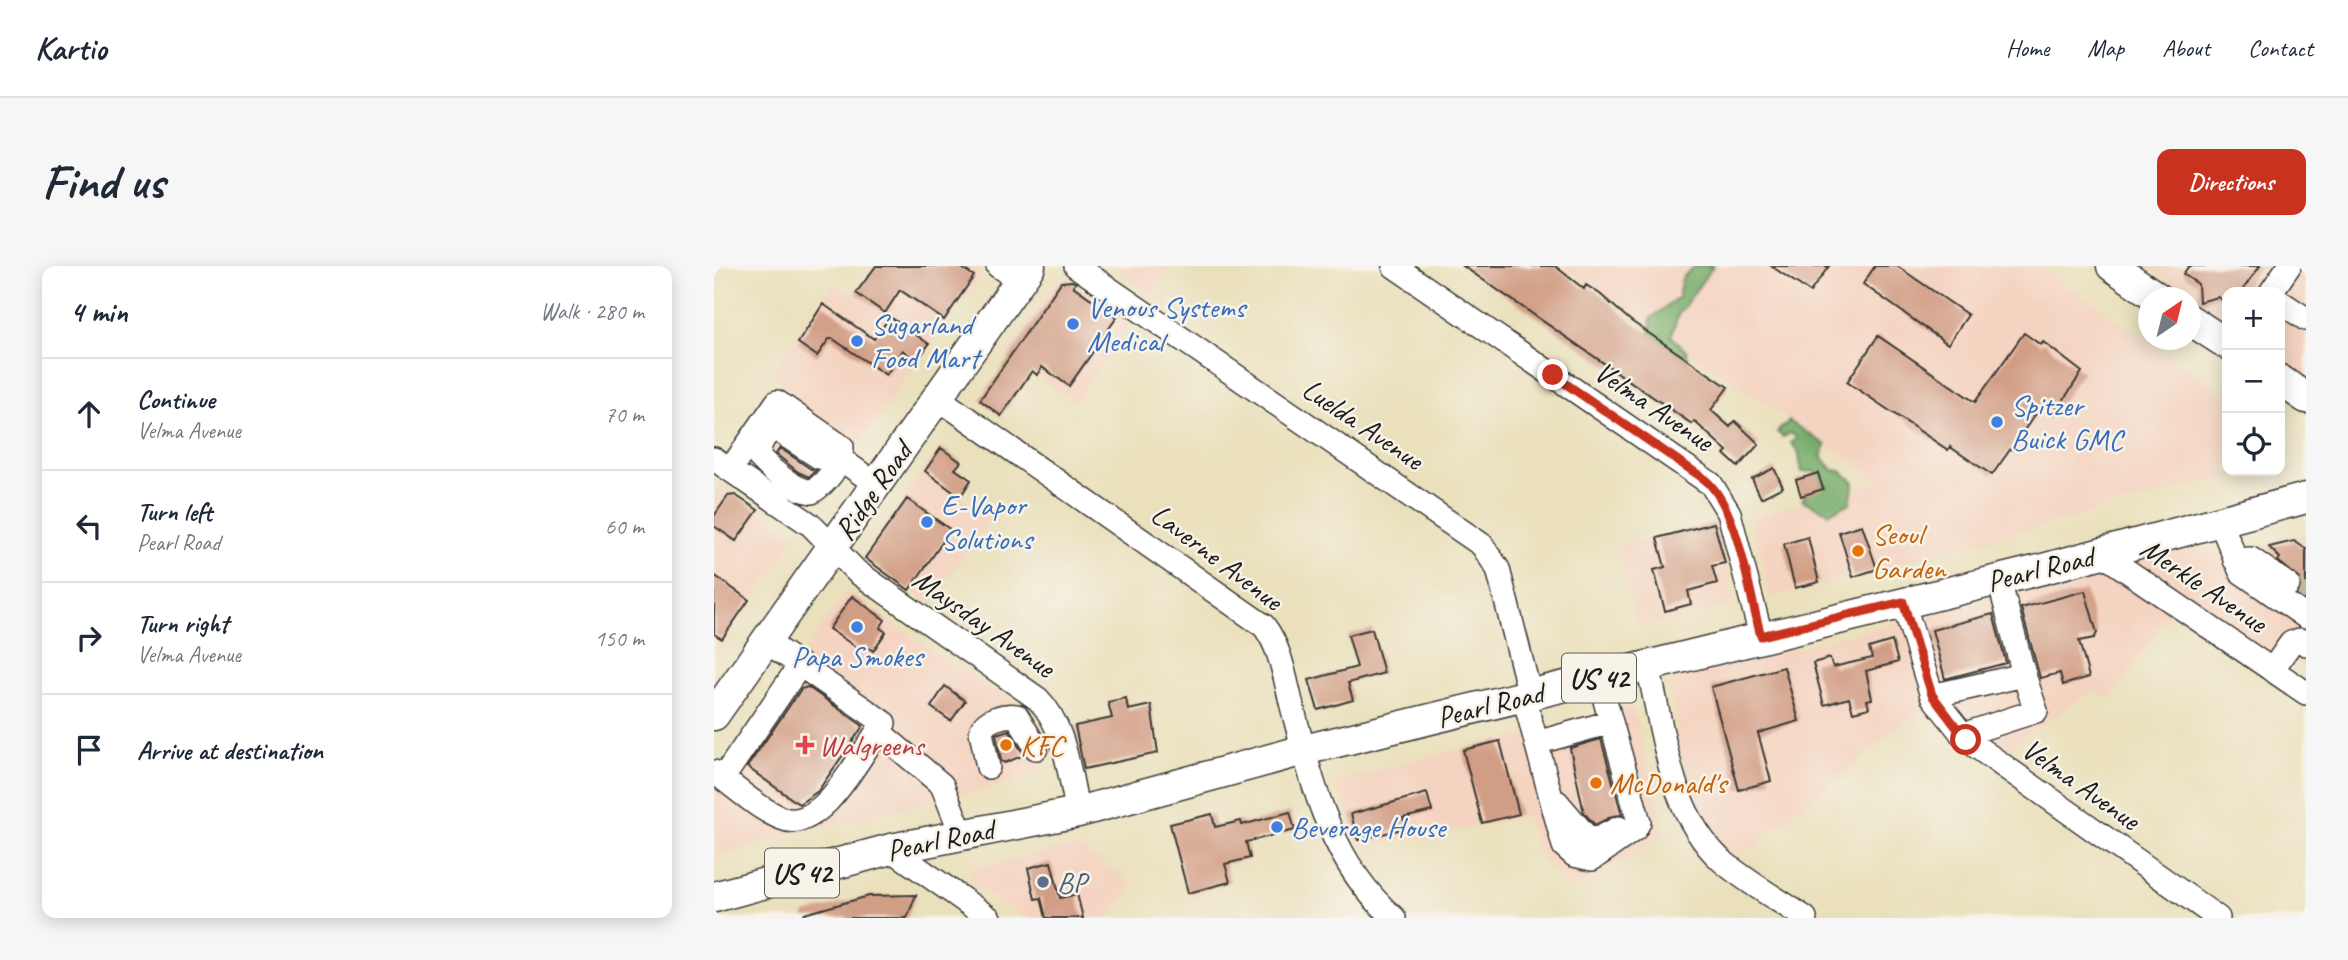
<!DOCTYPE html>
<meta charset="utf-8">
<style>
body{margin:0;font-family:Caveat,sans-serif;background:#f6f6f7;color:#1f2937}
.controls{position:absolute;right:21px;top:21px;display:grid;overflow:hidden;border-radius:14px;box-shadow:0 4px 18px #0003}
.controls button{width:63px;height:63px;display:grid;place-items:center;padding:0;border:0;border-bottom:2px solid #e0e1e3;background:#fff;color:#1f2937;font:35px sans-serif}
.compass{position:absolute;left:1424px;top:21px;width:63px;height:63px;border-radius:50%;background:#fff;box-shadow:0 4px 18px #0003;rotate:35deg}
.stop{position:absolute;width:21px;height:21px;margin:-16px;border:5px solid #c8321e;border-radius:50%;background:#fff}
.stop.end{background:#c8321e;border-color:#fff;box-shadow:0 2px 7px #0008}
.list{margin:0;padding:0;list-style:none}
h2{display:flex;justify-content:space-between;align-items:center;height:91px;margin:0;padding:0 28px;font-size:30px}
h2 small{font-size:23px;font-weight:400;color:#747a83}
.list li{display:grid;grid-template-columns:46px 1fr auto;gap:21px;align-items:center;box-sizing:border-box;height:112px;padding:0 28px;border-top:2px solid #e0e1e3}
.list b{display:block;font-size:26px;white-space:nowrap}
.list p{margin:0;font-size:23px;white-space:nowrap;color:#747a83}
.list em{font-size:23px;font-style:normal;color:#747a83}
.icon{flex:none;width:38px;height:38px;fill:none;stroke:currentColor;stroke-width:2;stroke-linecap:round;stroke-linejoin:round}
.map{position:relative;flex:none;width:1592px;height:652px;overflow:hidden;border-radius:14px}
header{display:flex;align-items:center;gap:42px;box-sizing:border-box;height:98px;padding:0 35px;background:#fff;border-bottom:2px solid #e0e1e3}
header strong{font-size:33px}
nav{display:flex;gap:38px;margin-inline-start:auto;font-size:24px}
.intro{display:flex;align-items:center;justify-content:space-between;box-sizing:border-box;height:168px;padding:0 42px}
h1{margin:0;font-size:49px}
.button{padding:18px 32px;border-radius:14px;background:#c8321e;color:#fff;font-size:24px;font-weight:700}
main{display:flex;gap:42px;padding:0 42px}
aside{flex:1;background:#fff;border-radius:14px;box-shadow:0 4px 18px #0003}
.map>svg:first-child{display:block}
</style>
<header>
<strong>Kartio</strong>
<nav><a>Home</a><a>Map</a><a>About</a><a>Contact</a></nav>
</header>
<div class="intro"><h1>Find us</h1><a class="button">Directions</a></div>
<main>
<aside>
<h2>4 min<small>Walk · 280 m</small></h2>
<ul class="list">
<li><svg class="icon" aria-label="ahead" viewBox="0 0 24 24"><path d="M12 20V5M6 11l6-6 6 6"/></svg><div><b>Continue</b><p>Velma Avenue</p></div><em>70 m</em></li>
<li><svg class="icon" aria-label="left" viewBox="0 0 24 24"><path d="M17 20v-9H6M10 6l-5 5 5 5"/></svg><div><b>Turn left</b><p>Pearl Road</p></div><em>60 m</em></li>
<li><svg class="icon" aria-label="right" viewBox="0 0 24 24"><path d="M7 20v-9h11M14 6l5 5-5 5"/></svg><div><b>Turn right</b><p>Velma Avenue</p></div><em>150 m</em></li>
<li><svg class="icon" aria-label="arrive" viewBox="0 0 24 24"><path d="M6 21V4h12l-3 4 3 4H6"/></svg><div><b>Arrive at destination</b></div></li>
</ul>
</aside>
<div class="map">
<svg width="1592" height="652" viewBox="0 0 1592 652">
<rect width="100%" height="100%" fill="#f7f3e8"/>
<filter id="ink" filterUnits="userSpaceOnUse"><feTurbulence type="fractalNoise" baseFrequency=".0143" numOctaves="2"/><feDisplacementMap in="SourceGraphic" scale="14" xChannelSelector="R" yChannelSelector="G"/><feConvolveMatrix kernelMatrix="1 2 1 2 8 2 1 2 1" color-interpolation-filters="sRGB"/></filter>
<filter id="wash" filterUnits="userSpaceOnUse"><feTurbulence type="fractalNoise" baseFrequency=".00686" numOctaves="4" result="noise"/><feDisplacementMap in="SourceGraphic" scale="28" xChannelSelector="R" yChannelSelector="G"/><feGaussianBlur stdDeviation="1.57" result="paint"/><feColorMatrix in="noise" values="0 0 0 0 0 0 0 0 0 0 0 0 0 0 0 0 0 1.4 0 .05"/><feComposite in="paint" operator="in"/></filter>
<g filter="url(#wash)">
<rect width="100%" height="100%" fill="#eae0bc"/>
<path fill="#f4d3c0" d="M161,0H258L265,5V11L110,226L24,179L68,112L61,108L64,96L119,17L140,30Z
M397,0H457L437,29Z
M848,0H1327L1513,130V205H1538L1056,331L1037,252L1165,215Z
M1431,0H1592V111L1566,93V26H1513V57Z
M352,10L418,58L360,137L293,87L340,19Z
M208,206L272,250L274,255L216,338L150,289Z
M8,218L82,271L0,389V230Z
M1000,256L1020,338L924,363L902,281Z
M1592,269V404L1561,383L1557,388L1468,328L1396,434L1381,423L1285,488L1212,439L1025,593L992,556L968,494L954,414L1500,277L1514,296L1525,286Z
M133,325L228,392L312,442L327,467L332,483L323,503L309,515L66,571L0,591V516Z
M919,441L951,568L857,626L822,585L813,550L648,582L620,515Z
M365,579L419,619L395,652H310L253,614L258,603Z"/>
<path fill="#76ac69" stroke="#496442" stroke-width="2" d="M981,0H999L964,49L957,70L973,86L974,101L962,92L958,82H935L937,52L964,32L968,12Z
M1075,155L1112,179L1107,190L1119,204L1127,205L1140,216L1136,237L1115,247L1088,234L1102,213L1101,205L1088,206L1084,185L1077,177L1083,172L1077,167L1069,171L1063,166Z"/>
<g id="blocks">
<path fill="#d29d85" d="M162,0H245L260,10L230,54L186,24L171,47L142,27Z
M749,0H841L870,23L872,19L886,28L917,55L1014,121L997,144L1016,161L1021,155L1045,178L1024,201L1010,188L1013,185L980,155L978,158Z
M1057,0H1115L1096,26Z
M1161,0H1183L1254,49L1234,78L1149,18Z
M1475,0H1546L1527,26H1513V38L1504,31L1485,36L1484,18L1469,8Z
M358,15L362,17L359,20L403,51L355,120L328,101L323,109L318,105L287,150L266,134L347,16Z
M109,38L160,73L176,51L215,78L203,95L188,84L172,109L119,73H115L103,90L84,77Z
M1310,67L1327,79L1329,76L1368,106L1340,148L1328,139L1278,209L1236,181L1234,184L1133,116L1164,70L1261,136Z
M66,182L97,203L102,204L95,211L84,206L62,188Z
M227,182L247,196L241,203L257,214L246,231L211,205Z
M1060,202L1069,221L1047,232L1038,213Z
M1104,207L1109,223L1087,230L1082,214Z
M21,229L44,244L22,275L0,260V250L14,230Z
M193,233L237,264L195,324L151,292Z
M1000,257L1011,297L998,300L1003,317L974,325L977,338L951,345L940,304L951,301L943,272Z
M1148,259L1163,303L1139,311L1125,266Z
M1094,271L1105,316L1081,322L1070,278Z
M1580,275L1592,283V334L1584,328L1588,321L1586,313L1564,295L1566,292L1555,281Z
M0,309L35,334L8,373L0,368Z
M1371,325L1383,367L1380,372L1365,375L1375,411L1349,419L1346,407L1326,412L1307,342Z
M138,330L171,354L166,362L172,366L159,385L152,380L148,385L115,363Z
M1279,348L1292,397L1231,413L1218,364Z
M658,363L670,407L634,417L639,434L604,444L595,414L643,401L634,369Z
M1178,375L1184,396L1152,405L1158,433L1153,434L1155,442L1139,446L1135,432L1110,439L1099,397L1116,392L1119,401L1158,392L1155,382Z
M1070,401L1085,455L1044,467L1057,515L1025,524L997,421Z
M231,420L251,435L237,455L217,441Z
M94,421L149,460L104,525L85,538L33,501L87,423Z
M412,432L414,444L437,439L444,487L370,503L361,460L398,452L394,436Z
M295,464L310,489L291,497L287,495L282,468Z
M887,473L908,549L899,550L881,559L870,547L856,482Z
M786,475L805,548L768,557L749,484Z
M713,527L718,545L689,552L692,562L644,574L637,548Z
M576,546L581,564L532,576L536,592L511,598L516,616L474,627L456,558L498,548L501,561L527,555L528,559Z
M337,596L346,632L363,628L369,652H332L327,632L321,633L314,602Z
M202,629L193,652H90V648L155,630Z"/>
</g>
</g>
<g filter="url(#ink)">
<use href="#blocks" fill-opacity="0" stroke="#3b3934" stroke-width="2"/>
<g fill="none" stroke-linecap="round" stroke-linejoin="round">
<path stroke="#c1b99c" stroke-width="23" stroke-dasharray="23 11" stroke-linecap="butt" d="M1574,319L1592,331"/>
<g stroke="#3b3934" stroke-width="26">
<path id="minor" d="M284,0L306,15
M362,0L768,279L784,303L816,429
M680,0L997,218L1015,247L1047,370
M1557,26L1575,0
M1566,36L1592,53
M224,132L550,360C567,382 571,413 578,440C598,517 617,598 680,652
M0,193L97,259L143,306L324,433C352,461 355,509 364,546
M16,204L63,136L128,181C127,199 113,216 98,226C80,224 57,204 45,191C44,179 50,167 62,163L105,191L128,194L163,219
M1506,255L1527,306L1592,351
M1387,287L1592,427
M1521,294L1537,293L1574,319
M1189,336L1218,430L1253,474L1504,652
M53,376L170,457L164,465L228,519L248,569
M934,401C950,466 955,546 1007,594C1032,616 1064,633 1091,652
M1558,404L1577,377L1586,374L1592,378
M1218,430L1310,409L1285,314
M810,431L850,580L860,589L878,593L921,563L925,556L885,413
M1248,469L1322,445L1310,409
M822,477L897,456
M274,501L267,466C271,453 291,448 303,450L322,482
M0,506C21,521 43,542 67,552C106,569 145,491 164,465
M9,512L86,399
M843,536L872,570L882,574L905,562
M177,583L275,652"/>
</g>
<g stroke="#3b3934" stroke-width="33">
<path id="major" d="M1398,0L1444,32
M1476,54L1513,78
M1566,114L1592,132
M0,449L316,0
M0,631L177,583L364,546L590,484L1329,303L1592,232"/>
</g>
<use href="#minor" stroke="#fff" stroke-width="23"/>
<use href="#major" stroke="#fff" stroke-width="30"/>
</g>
</g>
<g fill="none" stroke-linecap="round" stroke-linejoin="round" filter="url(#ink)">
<path stroke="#c8321e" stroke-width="9" d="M839,109L989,212C1025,240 1034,325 1047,370L1189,336L1218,429L1252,474"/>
</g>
<g fill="#3f7fe0" stroke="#f7f3e8" stroke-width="2.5">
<circle cx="359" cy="58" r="7"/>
<circle cx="143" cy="75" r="7"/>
<circle cx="1283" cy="156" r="7"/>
<circle cx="213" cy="256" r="7"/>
<circle cx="143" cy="361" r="7"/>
<circle cx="563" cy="561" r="7"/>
</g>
<g fill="#e8710a" stroke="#f7f3e8" stroke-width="2.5">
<circle cx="1144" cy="285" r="7"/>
<circle cx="292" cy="479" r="7"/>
<circle cx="882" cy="517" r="7"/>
</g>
<path fill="#e0444e" stroke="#f7f3e8" stroke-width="2.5" d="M87.5 468.5h7v7h7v7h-7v7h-7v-7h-7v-7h7z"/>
<circle fill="#5c6f8a" stroke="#f7f3e8" stroke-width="2.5" cx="329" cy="616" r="7"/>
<g text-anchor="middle" stroke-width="5" stroke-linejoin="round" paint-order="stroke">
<g fill="#f7f3e8" stroke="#5e5c59" stroke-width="2">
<rect x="848" y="387.5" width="74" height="49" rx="5"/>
<rect x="51" y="582.5" width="74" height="49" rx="5"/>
</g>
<g font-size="28" font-weight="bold" fill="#1c1c1c">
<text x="885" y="422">US 42</text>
<text x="88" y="617">US 42</text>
</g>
<g font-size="30" fill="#366cbe" stroke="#f7f3e8" text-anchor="start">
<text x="373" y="51">Venous Systems<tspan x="373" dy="34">Medical</tspan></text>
<text x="157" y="68">Sugarland<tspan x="157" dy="34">Food Mart</tspan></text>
<text x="1297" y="149">Spitzer<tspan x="1297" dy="34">Buick GMC</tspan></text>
<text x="227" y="249">E-Vapor<tspan x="227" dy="34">Solutions</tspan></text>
<text x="143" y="400" text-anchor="middle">Papa Smokes</text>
<text x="577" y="571">Beverage House</text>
</g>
<g font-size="30" fill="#1c1c1c" stroke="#f7f3e8">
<text transform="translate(940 140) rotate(34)" y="10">Velma Avenue</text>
<text transform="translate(649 158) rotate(34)" y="10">Luelda Avenue</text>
<text transform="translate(159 225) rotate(-55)" y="10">Ridge Road</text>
<text transform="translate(503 291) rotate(37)" y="10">Laverne Avenue</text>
<text transform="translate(1326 303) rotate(-14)" y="10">Pearl Road</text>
<text transform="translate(1490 319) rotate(34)" y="10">Merkle Avenue</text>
<text transform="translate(270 357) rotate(35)" y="10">Maysday Avenue</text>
<text transform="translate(776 439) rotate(-14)" y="10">Pearl Road</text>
<text transform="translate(1367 518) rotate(35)" y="10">Velma Avenue</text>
<text transform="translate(226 574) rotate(-12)" y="10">Pearl Road</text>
</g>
<g font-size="30" fill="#c56008" stroke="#f7f3e8" text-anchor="start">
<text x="1158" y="278">Seoul<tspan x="1158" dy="34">Garden</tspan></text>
<text x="306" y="489">KFC</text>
<text x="896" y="527">McDonald's</text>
</g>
<g font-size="30" fill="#be3a42" stroke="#f7f3e8" text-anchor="start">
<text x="105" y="489">Walgreens</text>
</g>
<g font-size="30" fill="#4e5e75" stroke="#f7f3e8" text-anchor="start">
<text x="343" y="626">BP</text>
</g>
</g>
</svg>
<div class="controls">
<button>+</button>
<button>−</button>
<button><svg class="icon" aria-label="locate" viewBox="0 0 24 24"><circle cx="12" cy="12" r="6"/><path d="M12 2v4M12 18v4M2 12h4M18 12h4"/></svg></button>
</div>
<svg class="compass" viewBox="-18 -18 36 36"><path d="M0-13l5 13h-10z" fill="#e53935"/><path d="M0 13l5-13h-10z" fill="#747a83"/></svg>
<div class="stop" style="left:1252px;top:474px"></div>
<div class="stop end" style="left:839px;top:109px"></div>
</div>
</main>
